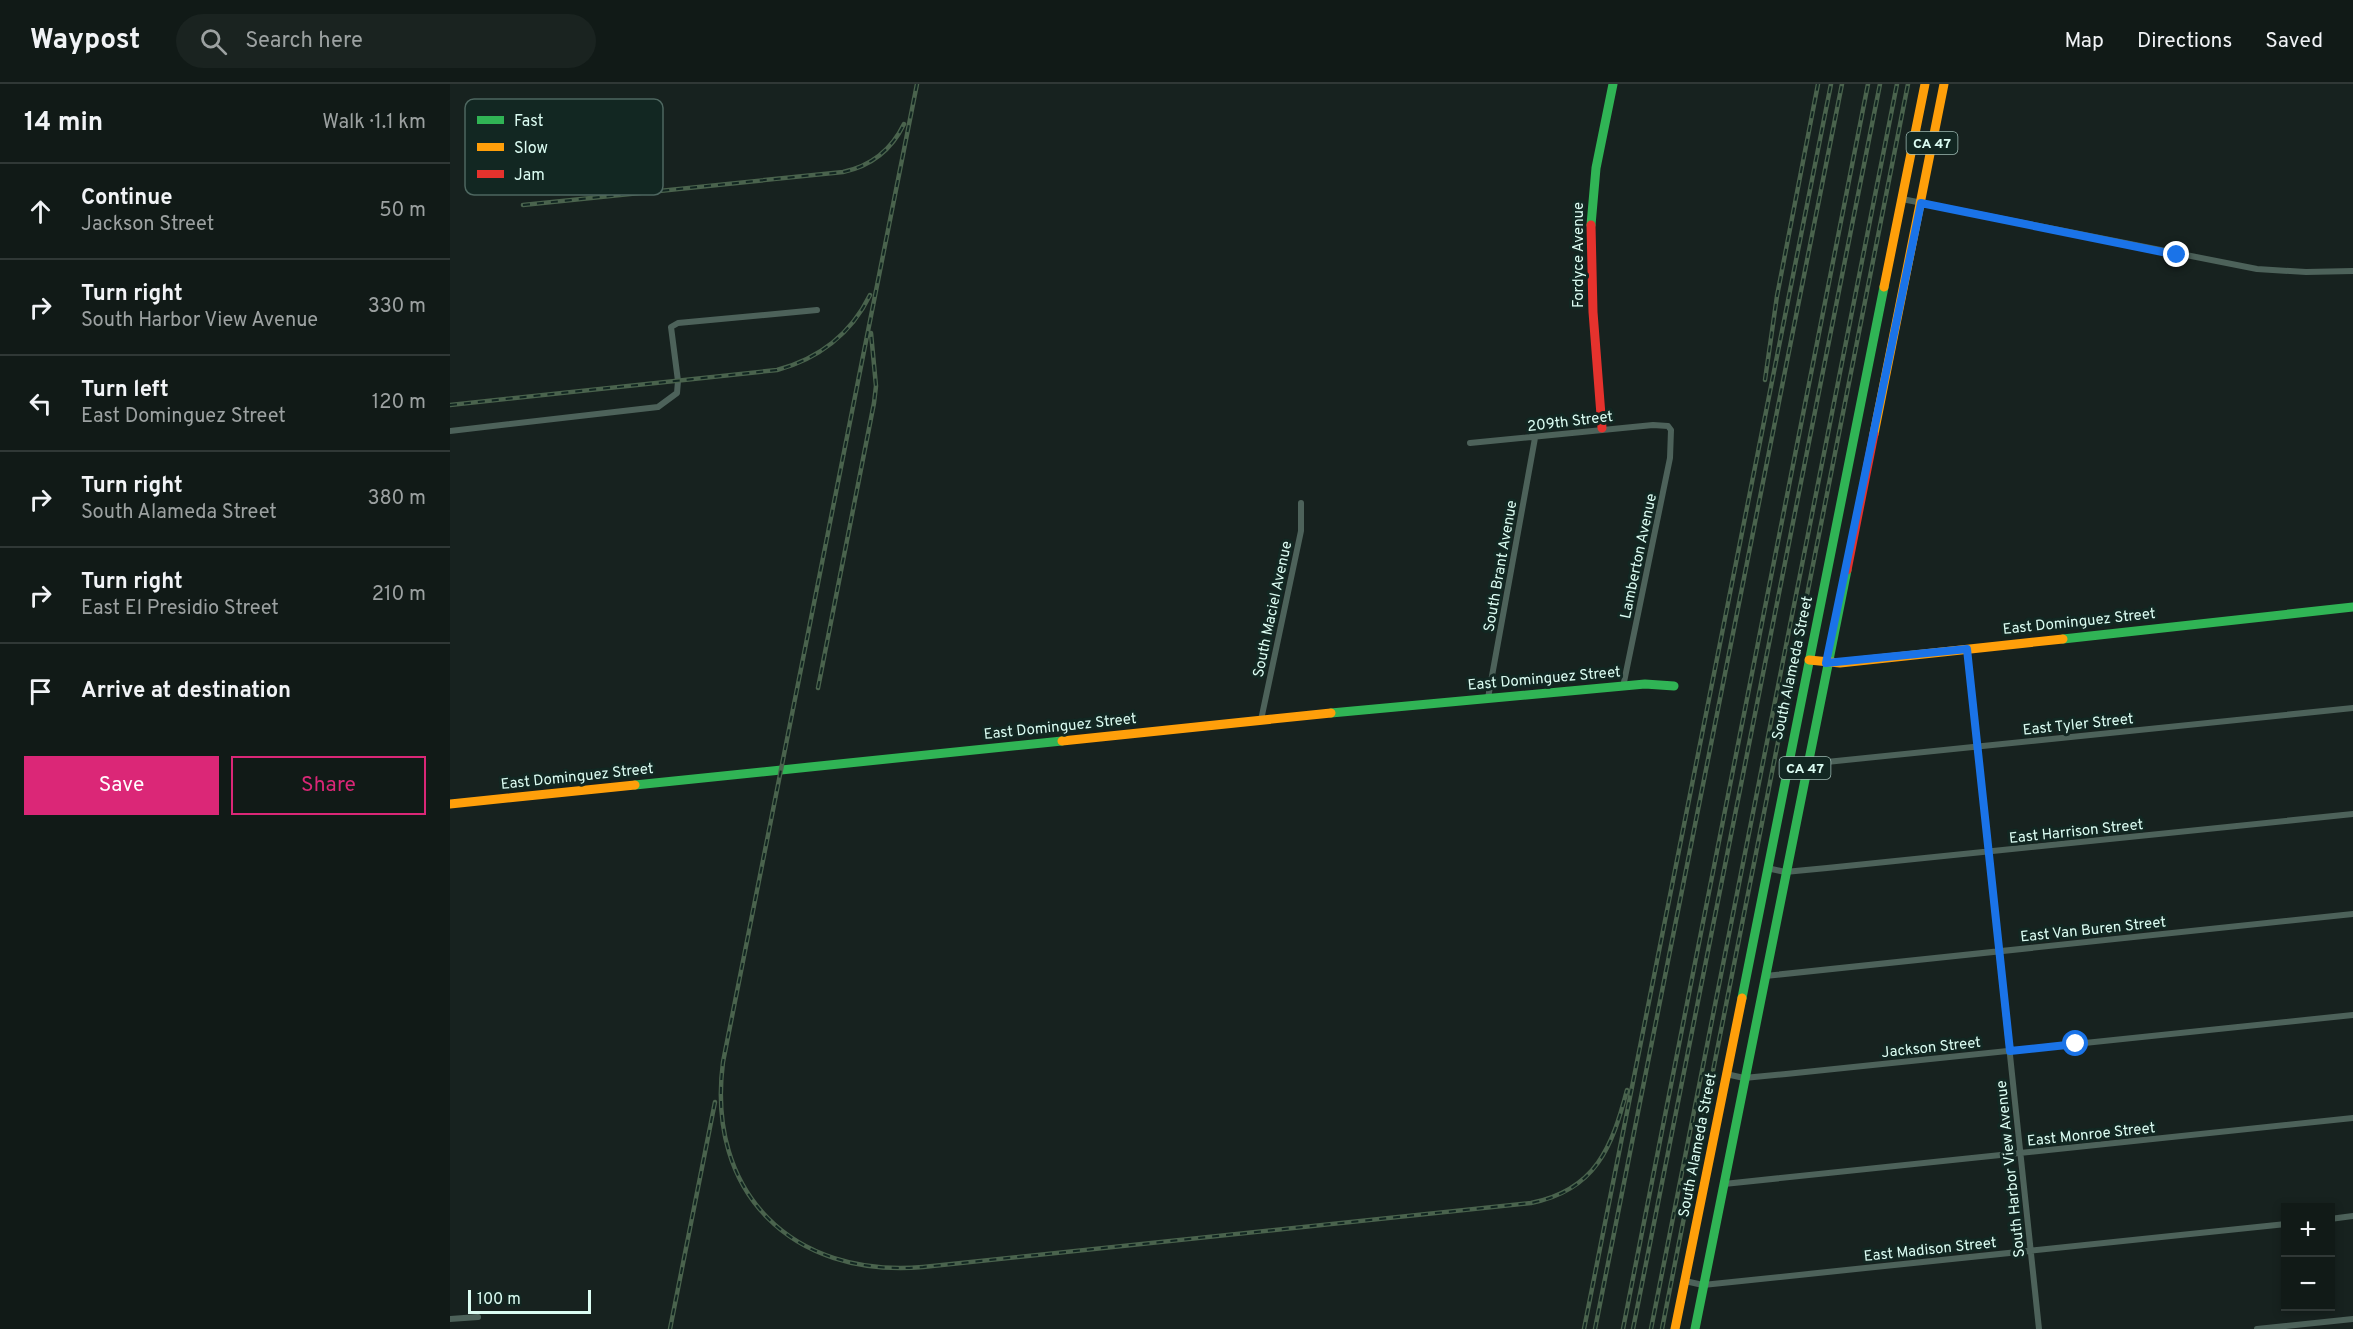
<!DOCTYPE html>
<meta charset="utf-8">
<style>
body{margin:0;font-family:Overpass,sans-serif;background:#1a2320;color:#f1f3f6}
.controls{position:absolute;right:18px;bottom:18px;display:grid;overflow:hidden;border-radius:0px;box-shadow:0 3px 9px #0003}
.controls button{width:54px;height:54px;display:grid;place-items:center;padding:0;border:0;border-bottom:2px solid #303836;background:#111a17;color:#f1f3f6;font:30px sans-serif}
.scale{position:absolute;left:18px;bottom:15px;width:123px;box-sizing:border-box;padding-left:6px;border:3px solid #dbfcf2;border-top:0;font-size:16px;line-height:21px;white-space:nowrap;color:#dbfcf2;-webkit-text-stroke:4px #122722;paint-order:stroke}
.stop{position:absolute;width:18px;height:18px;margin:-14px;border:4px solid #1a73e8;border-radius:50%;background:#fff}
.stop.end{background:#1a73e8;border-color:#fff;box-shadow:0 2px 6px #0008}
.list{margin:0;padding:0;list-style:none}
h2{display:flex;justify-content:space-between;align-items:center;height:78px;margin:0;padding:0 24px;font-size:26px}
h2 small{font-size:20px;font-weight:400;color:#9ca1a1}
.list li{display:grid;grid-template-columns:39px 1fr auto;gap:18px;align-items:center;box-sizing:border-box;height:96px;padding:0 24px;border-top:2px solid #303836}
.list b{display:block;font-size:22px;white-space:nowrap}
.list p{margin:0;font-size:20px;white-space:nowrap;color:#9ca1a1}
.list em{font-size:20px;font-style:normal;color:#9ca1a1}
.actions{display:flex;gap:12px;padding:18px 24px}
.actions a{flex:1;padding:14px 0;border:2px solid #db2777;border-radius:0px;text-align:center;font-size:21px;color:#db2777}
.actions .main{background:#db2777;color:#fff}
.icon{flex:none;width:33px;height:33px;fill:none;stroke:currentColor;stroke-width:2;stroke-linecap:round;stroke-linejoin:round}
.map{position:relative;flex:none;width:1903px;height:1245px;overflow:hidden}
header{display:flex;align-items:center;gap:36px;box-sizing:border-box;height:84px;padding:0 30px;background:#111a17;border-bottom:2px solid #303836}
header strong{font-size:28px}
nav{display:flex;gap:33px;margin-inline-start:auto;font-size:21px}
.search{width:420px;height:54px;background:#1a2320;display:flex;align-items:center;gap:15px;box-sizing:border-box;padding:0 21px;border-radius:33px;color:#9ca1a1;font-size:22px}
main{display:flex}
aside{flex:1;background:#111a17}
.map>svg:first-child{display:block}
</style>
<header>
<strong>Waypost</strong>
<div class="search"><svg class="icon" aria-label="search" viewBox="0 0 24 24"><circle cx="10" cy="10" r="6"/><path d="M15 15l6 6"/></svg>Search here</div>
<nav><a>Map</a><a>Directions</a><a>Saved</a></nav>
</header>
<main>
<aside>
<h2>14 min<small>Walk · 1.1 km</small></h2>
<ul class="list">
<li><svg class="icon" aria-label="ahead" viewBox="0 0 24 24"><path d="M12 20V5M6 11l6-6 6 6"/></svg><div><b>Continue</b><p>Jackson Street</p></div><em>50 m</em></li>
<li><svg class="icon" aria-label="right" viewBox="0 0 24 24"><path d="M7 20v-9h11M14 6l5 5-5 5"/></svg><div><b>Turn right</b><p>South Harbor View Avenue</p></div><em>330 m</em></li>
<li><svg class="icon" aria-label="left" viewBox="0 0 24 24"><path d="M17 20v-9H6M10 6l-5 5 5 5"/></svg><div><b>Turn left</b><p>East Dominguez Street</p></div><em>120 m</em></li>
<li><svg class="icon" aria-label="right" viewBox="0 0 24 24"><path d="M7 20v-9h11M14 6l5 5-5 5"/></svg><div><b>Turn right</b><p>South Alameda Street</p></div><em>380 m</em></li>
<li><svg class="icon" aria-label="right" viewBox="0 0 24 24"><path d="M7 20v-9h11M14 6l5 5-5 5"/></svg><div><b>Turn right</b><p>East El Presidio Street</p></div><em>210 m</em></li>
<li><svg class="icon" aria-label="arrive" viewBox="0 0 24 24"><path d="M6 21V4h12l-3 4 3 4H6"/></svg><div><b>Arrive at destination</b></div></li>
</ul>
<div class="actions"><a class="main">Save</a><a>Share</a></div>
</aside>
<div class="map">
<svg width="1903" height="1245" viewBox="0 0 1903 1245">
<rect width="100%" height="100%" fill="#17221f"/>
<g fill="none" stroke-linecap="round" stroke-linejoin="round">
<path stroke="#4d625a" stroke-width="6" d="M1452,115L1807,185L1856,188L1903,187
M0,347L208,323L227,309L228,297L221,243L228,239L367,226
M1020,359L1203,341L1218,342L1221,346L1220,374L1173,603
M1517,565L1589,1245
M1038,614L1085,354
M811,636L851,447V419
M1357,680L1903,624
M1317,784L1335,788L1377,784L1903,730
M1315,892L1903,830
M1276,990L1294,994L1336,990L1903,931
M1274,1100L1903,1034
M1880,1135L1903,1132
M1235,1197L1253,1201L1836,1140
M0,1235L28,1233
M1807,1245L1903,1235"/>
<path stroke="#30b455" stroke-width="9" d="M1141,141L1146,84L1163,0
M1613,555L1903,523
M881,629L1195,600L1224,602
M185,701L612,657
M1292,914L1434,203
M1245,1245L1397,486"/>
<path stroke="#ff9f0a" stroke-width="9" d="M1434,203L1475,0
M1424,350L1494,0
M1359,576L1390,579L1613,555
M612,657L881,629
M0,720L185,701
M1225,1245L1292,914"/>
<path stroke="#e5322d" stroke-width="9" d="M1141,141L1143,228L1152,344
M1397,486L1424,350"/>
<g stroke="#4a634d" stroke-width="4.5">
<path id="rail" d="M467,0L273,978C256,1109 342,1194 473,1183L1081,1119C1146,1106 1162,1063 1177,1006
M73,121L393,88C421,82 442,65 454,40
M1315,296L1327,212L1368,0
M0,321L327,286C368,275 401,250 420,211
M368,604L424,319L426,302L421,249
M220,1245L265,1018
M1134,1245L1381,0
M1145,1245L1392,0
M1173,1245L1418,0
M1183,1245L1430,0
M1201,1245L1447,0
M1212,1245L1458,0"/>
</g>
<use href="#rail" stroke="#122722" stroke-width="2" stroke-dasharray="7" stroke-linecap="butt"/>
</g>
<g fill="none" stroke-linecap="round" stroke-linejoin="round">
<path stroke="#1a73e8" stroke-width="8" d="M1626,960L1560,967L1517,565L1376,579L1471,119L1727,171"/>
</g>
<g text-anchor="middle" stroke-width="6" stroke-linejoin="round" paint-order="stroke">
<g fill="#122722" stroke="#9fbcb4" stroke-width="1.5">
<rect x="1456.5" y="48" width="51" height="22" rx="4.5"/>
<rect x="1329.5" y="673" width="51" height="22" rx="4.5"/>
</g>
<g font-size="14" font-weight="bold" fill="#dbfcf2">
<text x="1482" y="64">CA 47</text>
<text x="1355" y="689">CA 47</text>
</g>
<g font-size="15" fill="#dbfcf2" stroke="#122722">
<text transform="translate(1128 171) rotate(-90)" y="5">Fordyce Avenue</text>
<text transform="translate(1120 337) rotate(-7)" y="5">209th Street</text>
<text transform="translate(1188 472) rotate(-78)" y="5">Lamberton Avenue</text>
<text transform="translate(1050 482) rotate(-80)" y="5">South Brant Avenue</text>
<text transform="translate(822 525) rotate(-78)" y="5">South Maciel Avenue</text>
<text transform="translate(1629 537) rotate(-6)" y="5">East Dominguez Street</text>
<text transform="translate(1342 584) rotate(-78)" y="5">South Alameda Street</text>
<text transform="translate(1094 594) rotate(-5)" y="5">East Dominguez Street</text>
<text transform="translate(1628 640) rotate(-6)" y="5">East Tyler Street</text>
<text transform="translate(610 642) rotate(-6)" y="5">East Dominguez Street</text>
<text transform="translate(127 692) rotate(-6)" y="5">East Dominguez Street</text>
<text transform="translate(1626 747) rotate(-6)" y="5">East Harrison Street</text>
<text transform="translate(1643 845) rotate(-6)" y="5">East Van Buren Street</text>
<text transform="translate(1481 963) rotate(-6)" y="5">Jackson Street</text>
<text transform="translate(1641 1050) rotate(-6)" y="5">East Monroe Street</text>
<text transform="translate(1247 1061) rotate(-79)" y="5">South Alameda Street</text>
<text transform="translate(1560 1085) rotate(-96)" y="5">South Harbor View Avenue</text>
<text transform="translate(1480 1165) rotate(-6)" y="5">East Madison Street</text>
</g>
</g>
<rect x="15" y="15" width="198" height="96" rx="9" fill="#122722" stroke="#4e6760" stroke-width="1.5"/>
<rect x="27" y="32" width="27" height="8" fill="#30b455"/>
<rect x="27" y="59" width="27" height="8" fill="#ff9f0a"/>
<rect x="27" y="86" width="27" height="8" fill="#e5322d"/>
<g font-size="16" fill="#dbfcf2">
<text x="64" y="42">Fast</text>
<text x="64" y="69">Slow</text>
<text x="64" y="96">Jam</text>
</g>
</svg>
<div class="controls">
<button>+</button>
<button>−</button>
</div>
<div class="scale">100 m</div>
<div class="stop" style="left:1626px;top:960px"></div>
<div class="stop end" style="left:1727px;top:171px"></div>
</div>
</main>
